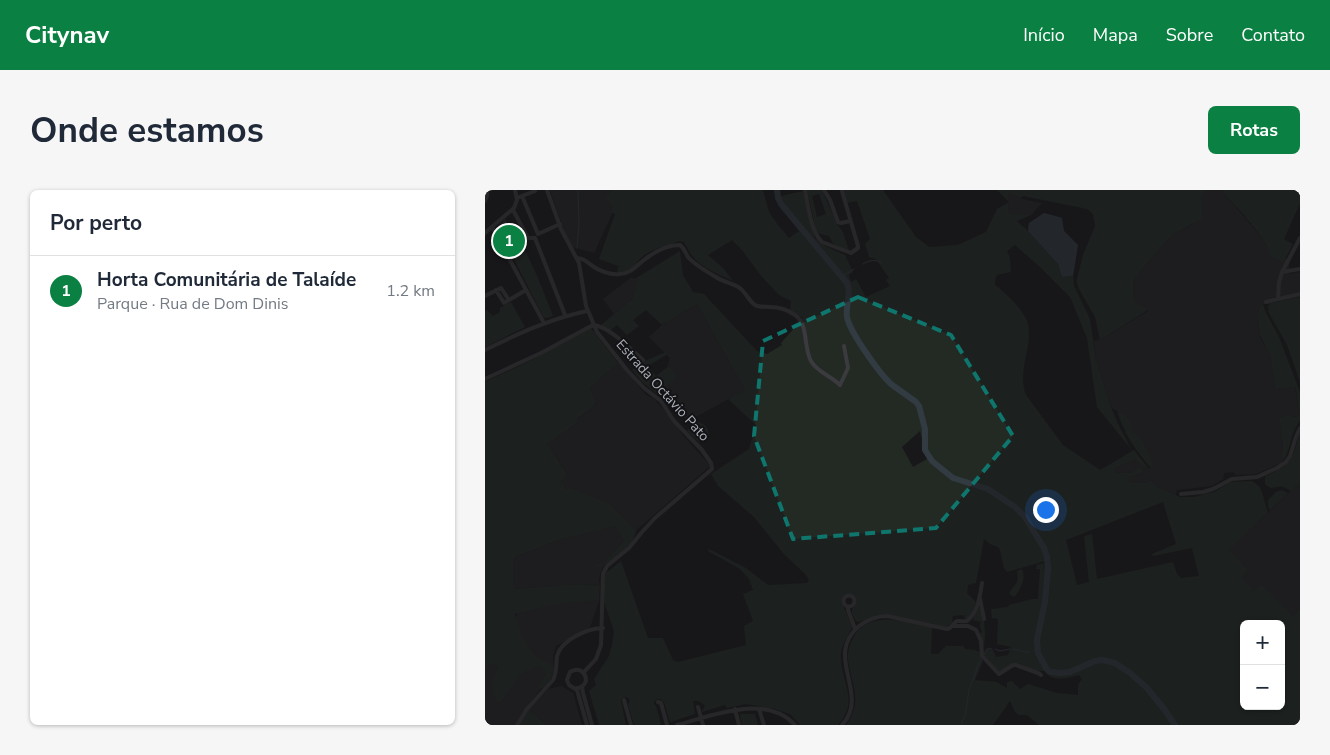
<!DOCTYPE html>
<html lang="pt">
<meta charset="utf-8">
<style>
body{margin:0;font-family:"Nunito Sans",sans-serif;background:#f6f6f7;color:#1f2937}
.controls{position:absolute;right:15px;bottom:15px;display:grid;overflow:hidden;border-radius:8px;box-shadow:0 1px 4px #0004}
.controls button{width:45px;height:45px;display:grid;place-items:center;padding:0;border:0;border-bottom:1px solid #e0e1e3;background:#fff;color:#1f2937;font:25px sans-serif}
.you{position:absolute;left:560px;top:319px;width:18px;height:18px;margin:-12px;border:4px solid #fff;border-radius:50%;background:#1a73e8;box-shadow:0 0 0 8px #1a73e833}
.badge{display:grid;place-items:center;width:32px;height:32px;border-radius:50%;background:#0b8043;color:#fff;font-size:16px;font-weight:700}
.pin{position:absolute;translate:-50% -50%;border:2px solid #fff;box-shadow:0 1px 5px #0006}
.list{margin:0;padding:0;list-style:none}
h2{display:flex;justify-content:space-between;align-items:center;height:65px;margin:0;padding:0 20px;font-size:21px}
h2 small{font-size:16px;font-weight:400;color:#747a83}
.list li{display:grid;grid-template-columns:32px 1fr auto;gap:15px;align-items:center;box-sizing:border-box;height:70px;padding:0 20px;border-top:1px solid #e0e1e3}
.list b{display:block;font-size:19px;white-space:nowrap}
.list p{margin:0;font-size:16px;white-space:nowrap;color:#747a83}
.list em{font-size:16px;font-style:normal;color:#747a83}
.map{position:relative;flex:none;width:815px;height:535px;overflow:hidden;border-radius:8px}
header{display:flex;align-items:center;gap:30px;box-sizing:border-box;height:70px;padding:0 25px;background:#0b8043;color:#fff}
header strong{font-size:24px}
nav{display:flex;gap:28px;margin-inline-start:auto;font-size:18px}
.intro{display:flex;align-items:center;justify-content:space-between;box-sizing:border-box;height:120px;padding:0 30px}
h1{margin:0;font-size:35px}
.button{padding:12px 22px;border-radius:8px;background:#0b8043;color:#fff;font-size:18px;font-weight:700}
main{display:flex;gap:30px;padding:0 30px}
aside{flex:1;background:#fff;border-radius:8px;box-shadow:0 1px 4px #0004}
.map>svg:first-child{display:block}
</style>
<header>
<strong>Citynav</strong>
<nav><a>Início</a><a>Mapa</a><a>Sobre</a><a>Contato</a></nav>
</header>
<div class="intro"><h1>Onde estamos</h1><a class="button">Rotas</a></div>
<main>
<aside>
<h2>Por perto<small></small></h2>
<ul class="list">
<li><span class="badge">1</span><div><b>Horta Comunitária de Talaíde</b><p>Parque · Rua de Dom Dinis</p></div><em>1.2 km</em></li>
</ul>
</aside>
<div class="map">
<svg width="815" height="535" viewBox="0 0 815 535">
<rect width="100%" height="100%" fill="#18181a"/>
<path fill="#252427" d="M65,0H133L131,15L109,63L87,57L80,43Z
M722,0H736L773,43L785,61L815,0V13L794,59L805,73L804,76L805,84L815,82V107L778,114L774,118L773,128L775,147L785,165L790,198L792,199L810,197L814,224L811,227L801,225L794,228L798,257L797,267L800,268L796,273L771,284L751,285L748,282L739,283L738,289L727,296L692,300L690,306L674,298L665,290L660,293L643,292V288L659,282L654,276L646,283L629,282V279L649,269L663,279L667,277L633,222L626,217L611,170L609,151L615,150L663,121L649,112L648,92L661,74L687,45L708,34L716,7Z
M524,2L537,9L557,13L546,25L523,23Z
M147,87L148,89L153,87L148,108L129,124L118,109Z
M212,114L260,200L203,231L172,203L191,186L183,176L185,168L164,147L177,135Z
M134,172L161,205L169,209L180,221L200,248L224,274V277L149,342L81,301L76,290L83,285L62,254L92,233L91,230L107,218L111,214L105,198Z
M815,292V419L808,426L780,398L769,409L751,390L744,359Z
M130,335L139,351L120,373L115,384L114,389L115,396L94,394L29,399L28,370L30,367L74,350Z
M115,409L105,437L83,449L71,456L68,466L69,480L66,488L53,502L36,525L30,535H0V480L3,472L37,459L30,429L33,422L71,413Z
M76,496L88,503L97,535H62L45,520L63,499Z"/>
<path fill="#232a24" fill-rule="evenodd" d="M126,0H278L284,22L293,35L304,48L314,41C305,29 292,15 290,0H295L296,6L318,1L330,48L340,56L360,65L368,82L364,85L366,92L371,89L381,107L405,96L401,90L404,88L391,69L384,67L380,54L385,49L372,11L361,13L358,0H398L431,47L444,57L473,55L501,42L512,19L524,12L512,0H722L716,7L718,28L687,45L661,74L648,92L649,112L663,120L615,150L610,127L594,99L592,93V89L598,65L610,36L608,24L602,19L538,6L535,8L524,2L523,23L546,25L532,31L543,41L573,74L577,87L588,86L589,96L605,129L611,170L626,217L634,236L646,259L612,217L602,148L585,107L555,77L530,55L522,61L525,68L526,82L512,85L510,90V95C517,100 522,105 528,111C533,117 539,123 542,131C550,153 531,180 541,205L578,255L615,280L649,260L664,279H663L649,269L629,279V282L646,283L654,276L659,282L643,288V292L660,293L665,290L674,298L695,307H709L729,302L746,292L767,291C767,291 774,296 774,296C778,301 780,316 783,322L744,360L763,380L756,387L769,401L776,394L808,426L815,419V535H554L542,525H534L530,522L525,511L508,535H361C379,509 366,496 363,469C362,460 366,451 371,443C389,420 423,433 447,437L446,464H453L461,456H478L480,459L490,460L495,462L496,469L498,471L490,490L511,492L522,498V492L527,491L535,499L543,494L572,503L593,505V495L597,489L594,485C582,488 568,493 559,481C549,482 541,476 532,473L514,482L498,466L501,458L508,460L511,467L523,465L526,457L512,454L513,429L507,428L506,419L523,417L524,415L547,409H553L555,379H551L552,375L559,373V377L560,378V371L522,382L519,378L515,360L513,357L505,354L499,349L491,393L483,395L482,403L491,412L487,423L483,429H480L479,425L468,426L467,433L462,437L402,424L389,426L374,432L371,431C366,422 365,422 371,413L369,406L363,404L358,406C356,417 365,428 367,438C363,446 357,454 356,463C354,491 376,509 353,535H315L305,524L290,519L261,514L242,518L240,515L217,522V521L220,516C217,512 213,510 208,511L210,524L185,532L179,512L175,509C172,509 169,510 169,514L171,516L176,534L173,535H149L143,515L145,510L142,507L137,508L136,511L141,535H114L104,501L111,495L109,489L124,466L127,455L129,441L118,409L120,386L121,383L136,371L163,448H178L188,470L193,472L261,455L259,436L268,431L258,404L268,400L264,389L255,379L223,361L224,359L261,378L283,395L322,393L324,390L321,385L298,363L269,327L233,296L226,284L264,259L271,235L243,209L260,200L212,114L177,135L161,120L148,130L154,136L142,145L132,135L125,141L116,135L148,108L153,87L195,61L198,85L208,102L219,104L272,161L282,164L297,155L296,153L318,128L305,120L306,111L294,105L277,87L257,60L247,50L223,65L239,79L248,91C237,86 223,80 213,72C207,67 203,59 199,52L194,51C183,55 171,58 161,64C149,71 151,82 132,83L133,77H136L114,69L130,24L126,22L128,15L120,8L124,5ZM435,241L442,269L428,277L417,257ZM678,312L691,354L667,364L668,366L707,358L714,386L696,388L692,384L688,372L612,389L607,344L599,346L604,392L592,395L581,350ZM759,434H796V516H759Z
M322,0H337L352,34L358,42L364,61L349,55L344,46L335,44L331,40ZM334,4L341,24L332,27L327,6Z
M736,0H815V13L799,49L808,54L798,73L785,66C784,49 748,14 736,0Z
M20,29L40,60L53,88L68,126L62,128H60L58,126L28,67H27L12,40L13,36Z
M815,107V192L802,155L784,123L783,116L786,113Z
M26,112L40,137L0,157V121L2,120L8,126L15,122V118Z
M778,114L781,123L794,147L815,202V231C806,241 806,256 800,268H796L798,257L794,228L801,225L811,227L814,224L811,199L810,197L791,199L790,198L785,165L775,145L773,128L774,118Z
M106,138L133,173L105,198L111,213L107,218L92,229V233L62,254L83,285L76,291L81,300L85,298L125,314L151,341C150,355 124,376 111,377L109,375L119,373L139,351L130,336L74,350L30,367L28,370L29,399L94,394L115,396L114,410L71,414L30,424C34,439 40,458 53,468C58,471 63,472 68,476C69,486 65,491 58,498H54V495L61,484L60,480L54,476L36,484L17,510L13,512C3,501 9,489 13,477L11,475L4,474L0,485V192L43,172Z
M181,162L183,164L163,176L171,186L184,176L191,184L192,187L172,204L157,192L147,180L159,171Z
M633,222C644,225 646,232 647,243H651L652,246H654L655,249L656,248L669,275L666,278C650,260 641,246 633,224Z
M209,231C217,233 223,235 224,244L214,252L202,241Z
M815,243V292L806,301C803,299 801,298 798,297C790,295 788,302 780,294V288L781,286C809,273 806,270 815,243Z
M797,300L803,303L785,320L783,317V310L791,302Z
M537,379C541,389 536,399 529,407L524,404C528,394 535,395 532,381Z
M493,415C500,428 502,444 498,459L494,444L497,442L495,436L496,432L488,430V429Z
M55,506L56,507L45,520L62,535H33L42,522Z
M256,524H270L273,535H257L255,525Z"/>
<path fill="#323b42" d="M559,23L574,27L577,28L579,41L593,55L588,86L577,87L573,74L543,41L544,33Z"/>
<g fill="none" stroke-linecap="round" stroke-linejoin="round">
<path stroke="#323b42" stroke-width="1" d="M92,58L94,34L93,1
M378,74C384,70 391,69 397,73
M355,86L361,84L369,79
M510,459L515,461L525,459
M528,459L540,462H545
M548,461L552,457
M499,465L501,461L504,458L507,459
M477,535V531L480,526L484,500L488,490L493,475L497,468"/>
<path stroke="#323b42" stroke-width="6" d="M292,0L293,8L296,14L362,93C367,105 360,115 362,127C364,141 395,184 406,194C414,200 423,206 431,212L434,216L440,239V260L447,271L468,288L503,299L530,317L540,327L559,358L562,367L563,379L560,411L552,450L553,463L561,478L565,482L577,483L585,482L610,471L617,470L630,473L645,483L662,498L679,519L690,535"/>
<path stroke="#3a3a3f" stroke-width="4" d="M62,0L76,39L94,73L101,116L112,142L142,180L159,198L176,211L189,231L217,260L226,273L227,279L170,328L157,342L144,358L122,376L118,384L116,455L111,469L98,483
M320,0C323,15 326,42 337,52L366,63L373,58V56L357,1
M339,0L345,10L353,32L356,33L365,31
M37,6L50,1
M32,8L37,6L53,44
M0,11L2,6V0
M28,20L43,48H50
M7,37L59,133
M0,43L29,18L32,10L30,0
M53,44L75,34
M50,48L80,125
M92,68C99,68 103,73 109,77C117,82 126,85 135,84C145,84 151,76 159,70C169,62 181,55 195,55C199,58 200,62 203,67C208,73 224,83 231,87C238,92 247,93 255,98C261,103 264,111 270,115C275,118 280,116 285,117C294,117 303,120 310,125C324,135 318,157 326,171C332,182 346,186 355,195L363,178L359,156
M797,82L815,79
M11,100L19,113L24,110
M0,106L16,98L24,110L41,100
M793,108L794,92L797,82L815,48
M781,112L815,104
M0,160C34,143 65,129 102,121
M0,189L56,163L108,135C124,136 145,159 158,170
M696,304L718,302L728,299L747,289L772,287L792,278L801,272L805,266L811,247L815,238
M358.5 411a5.5 5.5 0 1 1 11 0a5.5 5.5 0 1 1-11 0Z
M495,409L499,429
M363,417V420L370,439
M467,436H483L491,440L496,451L497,466L513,483L514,484L528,475H531L553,483L556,485
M97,496L98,503L107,535
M89,498C95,499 99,496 101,491C101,481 93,477 85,482L82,490L84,495L92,500L102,535
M139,510L146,535
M173,512L176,513L182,535
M213,517L218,535
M250,519L254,535
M274,519L279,535
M32,535L42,519L68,490C72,482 71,474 72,466C76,450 103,438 118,438
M192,535C226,526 281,503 310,535
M357,535C386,504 338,467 374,436C382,430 392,426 402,426C408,427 415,429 421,430C434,433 448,436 462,439L465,438C474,428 469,432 482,431C493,422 495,406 497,393"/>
</g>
<path d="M0 0H815V535H0ZM373,107L466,145L528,246L451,338L308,349L269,246L278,151Z" fill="#18181a" fill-opacity=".55" fill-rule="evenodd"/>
<path fill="none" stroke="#0f766e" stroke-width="4" stroke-dasharray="10 6" stroke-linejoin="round" d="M373,107L466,145L528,246L451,338L308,349L269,246L278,151Z"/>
<g text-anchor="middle" stroke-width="4" stroke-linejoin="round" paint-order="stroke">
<g font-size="14" fill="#acb0b9" stroke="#131315">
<text transform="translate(178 200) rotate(48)" y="5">Estrada Octávio Pato</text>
</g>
</g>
</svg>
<div class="controls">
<button>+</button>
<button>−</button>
</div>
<div class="you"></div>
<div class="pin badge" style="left:24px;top:51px">1</div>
</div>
</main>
